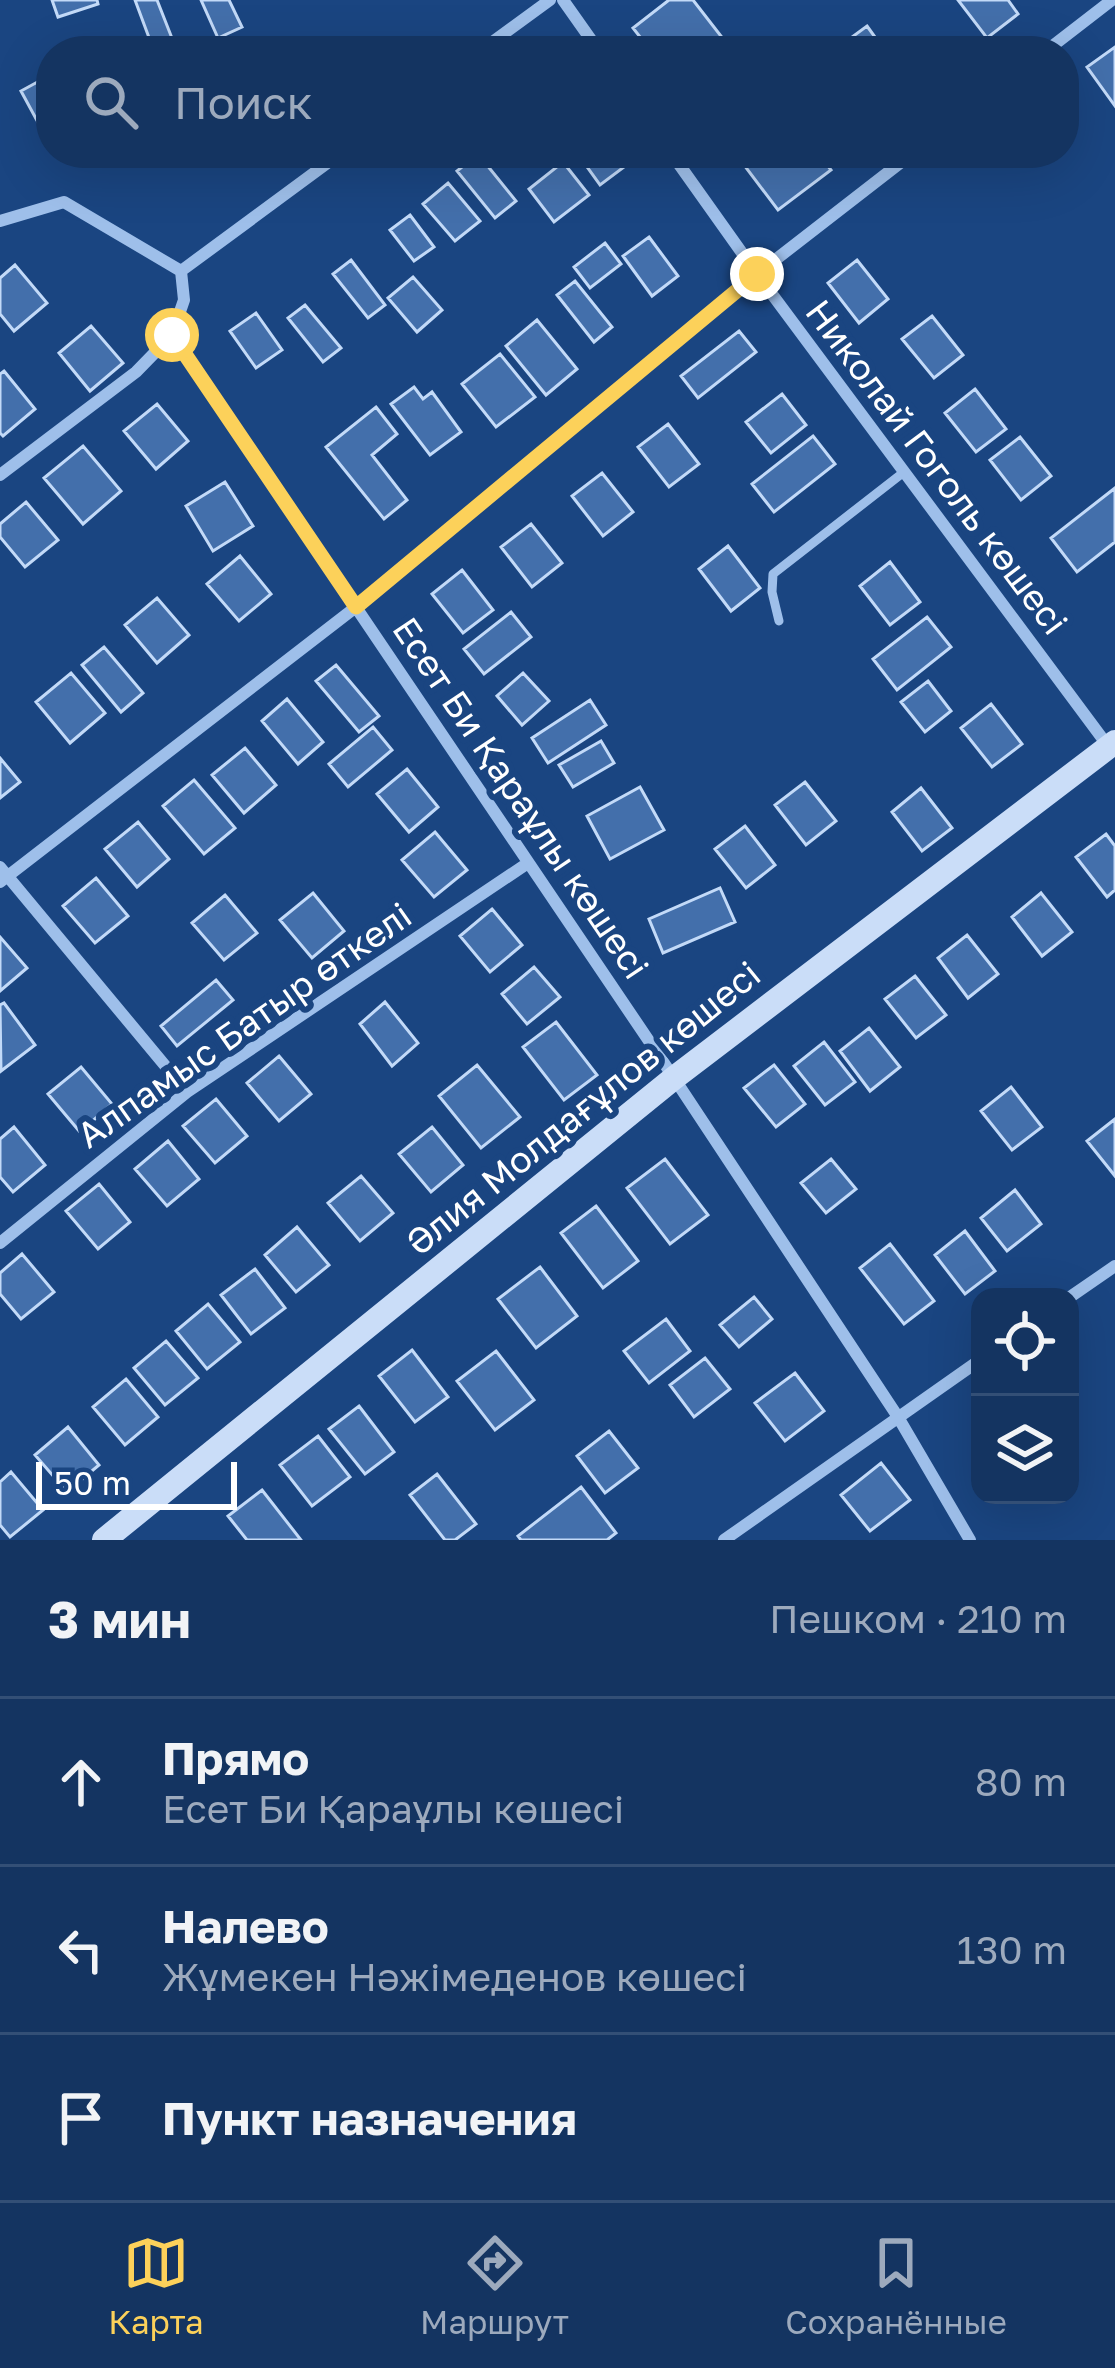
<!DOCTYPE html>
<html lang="ru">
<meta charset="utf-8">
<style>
body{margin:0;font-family:"Golos Text",sans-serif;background:#213f6a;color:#f1f3f6}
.controls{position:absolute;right:36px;bottom:36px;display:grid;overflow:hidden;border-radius:24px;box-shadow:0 12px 48px #0002}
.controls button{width:108px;height:108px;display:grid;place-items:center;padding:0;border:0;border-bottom:3px solid #334f76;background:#143461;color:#f1f3f6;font:60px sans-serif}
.scale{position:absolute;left:36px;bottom:30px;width:201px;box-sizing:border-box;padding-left:12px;border:6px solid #fff;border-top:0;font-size:33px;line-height:42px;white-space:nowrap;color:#fff;-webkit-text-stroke:9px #1a4581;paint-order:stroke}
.stop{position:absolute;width:36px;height:36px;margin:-27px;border:9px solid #fcd15a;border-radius:50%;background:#fff}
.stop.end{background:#fcd15a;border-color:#fff;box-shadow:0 3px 12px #0008}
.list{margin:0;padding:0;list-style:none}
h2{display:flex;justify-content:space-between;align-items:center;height:156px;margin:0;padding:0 48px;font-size:51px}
h2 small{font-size:39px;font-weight:400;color:#9daabd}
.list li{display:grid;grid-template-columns:78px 1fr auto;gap:36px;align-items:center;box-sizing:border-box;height:168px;padding:0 48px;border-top:3px solid #334f76}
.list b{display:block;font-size:45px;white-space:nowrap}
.list p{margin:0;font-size:39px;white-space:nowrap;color:#9daabd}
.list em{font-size:39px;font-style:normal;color:#9daabd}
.icon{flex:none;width:66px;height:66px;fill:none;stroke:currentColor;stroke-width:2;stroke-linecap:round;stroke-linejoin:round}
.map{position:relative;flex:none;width:1115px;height:1540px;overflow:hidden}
.search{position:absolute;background:#143461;box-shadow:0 12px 48px #0002;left:36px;right:36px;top:36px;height:132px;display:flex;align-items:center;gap:30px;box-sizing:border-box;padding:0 42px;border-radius:48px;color:#9daabd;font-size:45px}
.sheet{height:660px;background:#143461}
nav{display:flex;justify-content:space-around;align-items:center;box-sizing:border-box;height:168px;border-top:3px solid #334f76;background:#143461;font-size:33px;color:#9daabd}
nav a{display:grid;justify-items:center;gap:6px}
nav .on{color:#fcd15a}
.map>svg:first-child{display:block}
</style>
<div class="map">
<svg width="1115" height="1540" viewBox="0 0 1115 1540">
<rect width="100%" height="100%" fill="#1a4581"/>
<path fill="#436fab" stroke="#c3daf8" stroke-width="3" d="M52,0H97L98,4L58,17Z
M135,0H157L177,51H154Z
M201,0H229L242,27L218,38Z
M669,0H693L724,40L709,51H651L633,28Z
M958,0H1008L1018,14L987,38Z
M867,26L885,51H833Z
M1115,47V106L1087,67Z
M43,79L51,94V137L47,139L21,91Z
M577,153H619L628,164L600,185Z
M735,153H818L831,170L778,210Z
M478,154L516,201L495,218L457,171Z
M563,162L589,195L554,222L529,189Z
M448,183L480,221L455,241L423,204Z
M410,215L434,247L414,261L390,230Z
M649,237L678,276L652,296L623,256Z
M605,243L621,264L590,288L574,267Z
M351,260L385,305L368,318L333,274Z
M857,260L888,299L859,323L828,283Z
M15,265L47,303L14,331L0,314V278Z
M413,277L442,310L417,332L388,298Z
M575,281L612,327L594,342L557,295Z
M305,305L341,348L323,362L288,318Z
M256,313L282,350L256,368L230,331Z
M932,316L963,355L934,378L902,339Z
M537,320L577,369L546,395L506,346Z
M91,326L123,363L90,391L59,353Z
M739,331L756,352L698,398L681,376Z
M500,354L535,397L496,427L462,384Z
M4,371L35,409L3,436L0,433V374Z
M414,387L423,399L432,392L461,432L430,455L391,404Z
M975,389L1006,429L976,452L945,413Z
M782,394L806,425L771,453L746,422Z
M157,404L188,441L156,469L124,431Z
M376,407L397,434L372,455L407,500L384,519L326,447Z
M668,424L699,464L669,487L638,447Z
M813,436L835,464L774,512L752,484Z
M1020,437L1051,476L1021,500L990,460Z
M83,446L121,491L83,524L44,478Z
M602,473L633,512L603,536L572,496Z
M225,482L253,526L213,551L186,506Z
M1115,488V542L1077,572L1051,538Z
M26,502L58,540L25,567L0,537V524Z
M531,524L562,563L532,587L501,547Z
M728,546L760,588L731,611L699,569Z
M240,556L271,594L239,621L207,584Z
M890,562L920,602L890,625L860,586Z
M462,570L493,610L463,633L432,594Z
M157,598L189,635L157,663L125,625Z
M511,612L531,637L484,674L464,649Z
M927,617L951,647L897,690L873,659Z
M104,647L143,693L121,712L82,665Z
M336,665L379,716L359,732L316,681Z
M71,673L105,713L70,743L36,702Z
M523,673L549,701L522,725L497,696Z
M928,681L951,711L925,732L901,702Z
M287,699L323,742L298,764L262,721Z
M590,700L606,725L548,763L532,738Z
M991,704L1022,744L992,767L961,728Z
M373,727L392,750L348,787L329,764Z
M601,741L614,763L573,787L559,765Z
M245,748L276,785L244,813L212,775Z
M0,758L20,782L0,798Z
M407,769L438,807L409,832L377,794Z
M194,780L235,828L204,854L163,806Z
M805,782L836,821L806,845L775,805Z
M640,787L664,830L610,859L587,816Z
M921,788L952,828L922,851L892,812Z
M138,822L169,859L137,887L105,849Z
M745,826L775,865L746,888L715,849Z
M435,832L467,870L434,897L402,860Z
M1106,834L1115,846V890L1107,897L1076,857Z
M96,878L128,916L95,943L63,906Z
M720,888L735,922L663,953L649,919Z
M313,893L344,931L312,958L280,920Z
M1041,893L1072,932L1042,956L1012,917Z
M225,895L257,933L224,960L192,923Z
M492,909L522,945L490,972L460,936Z
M967,935L998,974L968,998L938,958Z
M0,937L27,968L0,991Z
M534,967L560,997L527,1024L502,994Z
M915,976L946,1015L916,1038L885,999Z
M216,980L233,1000L177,1046L161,1026Z
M385,1002L418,1043L392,1066L360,1024Z
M4,1003L35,1045L1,1071L0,1005Z
M556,1022L597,1075L564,1100L523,1047Z
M869,1028L900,1067L870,1091L840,1051Z
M824,1042L855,1082L825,1105L794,1066Z
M279,1056L311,1094L279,1121L247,1083Z
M477,1065L520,1117L481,1148L439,1096Z
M774,1065L805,1104L776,1127L744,1088Z
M81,1067L112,1104L80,1132L48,1094Z
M1011,1087L1042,1127L1012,1150L981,1111Z
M216,1099L247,1136L215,1163L183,1126Z
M1115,1119V1176L1087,1141Z
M14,1127L45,1165L13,1192L0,1177V1139Z
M432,1127L463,1165L431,1192L399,1154Z
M168,1141L199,1179L167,1206L135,1169Z
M665,1159L708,1215L670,1244L627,1188Z
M831,1159L856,1189L826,1213L801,1183Z
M361,1176L393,1213L360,1241L328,1203Z
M99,1184L130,1222L98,1249L66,1211Z
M1015,1190L1041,1224L1007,1251L981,1218Z
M596,1206L638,1261L603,1288L561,1233Z
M297,1227L329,1265L296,1292L265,1255Z
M965,1231L995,1271L965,1294L935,1255Z
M890,1244L934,1301L904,1324L860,1268Z
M22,1254L54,1292L21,1319L0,1294V1273Z
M540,1267L577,1316L536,1348L498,1299Z
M255,1269L285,1308L251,1334L221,1295Z
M754,1297L772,1319L739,1347L720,1325Z
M208,1304L240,1342L207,1369L176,1331Z
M666,1319L690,1351L649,1383L624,1351Z
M166,1341L198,1378L165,1405L134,1368Z
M412,1350L448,1397L415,1422L379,1376Z
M496,1351L534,1400L495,1430L457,1381Z
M705,1358L730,1389L694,1417L670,1385Z
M795,1373L824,1411L785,1441L755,1403Z
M126,1379L158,1417L125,1445L93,1407Z
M359,1406L394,1452L365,1474L329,1429Z
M68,1427L99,1465L67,1492L35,1455Z
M609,1431L638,1468L605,1493L577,1456Z
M318,1436L350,1477L312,1506L280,1465Z
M881,1463L910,1500L870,1531L841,1495Z
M11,1472L43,1510L10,1537L0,1525V1482Z
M437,1474L476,1524L455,1540H445L410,1495Z
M581,1487L616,1533L607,1540H521L518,1536Z
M262,1490L301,1540H247L228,1516Z"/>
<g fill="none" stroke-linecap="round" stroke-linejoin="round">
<path stroke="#9ebfea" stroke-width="9" d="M779,621L772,592L773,574L904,472"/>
<path stroke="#9ebfea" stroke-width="12" d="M563,0L599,51
M480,51L550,0
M1046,51L1112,0
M671,153L757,274L1108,746
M0,221L64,202L181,271
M172,335L674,1078L898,1417L970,1540
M0,475L136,372L172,335L184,300L181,271L341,153
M0,867L187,1092
M0,882L356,607L757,274L913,153
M0,1243L187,1092L528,863
M1070,1297L1115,1266
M724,1540L980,1360"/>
<path stroke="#caddf8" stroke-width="24" d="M104,1540L674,1078L1115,742"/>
</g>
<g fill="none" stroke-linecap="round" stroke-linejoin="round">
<path stroke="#fcd15a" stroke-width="15" d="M172,335L356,607L757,274"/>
</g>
<g text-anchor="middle" stroke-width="12" stroke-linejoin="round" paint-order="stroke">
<g font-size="36" fill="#fff" stroke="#1a4581">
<text transform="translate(937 467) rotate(53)" y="13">Николай Гоголь көшесі</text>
<text transform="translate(521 798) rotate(56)" y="13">Есет Би Қараұлы көшесі</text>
<text transform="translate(244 1025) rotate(-35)" y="13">Алпамыс Батыр өткелі</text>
<text transform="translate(583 1108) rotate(-39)" y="13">Әлия Молдағұлов көшесі</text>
</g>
</g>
</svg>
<div class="controls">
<button><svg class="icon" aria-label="locate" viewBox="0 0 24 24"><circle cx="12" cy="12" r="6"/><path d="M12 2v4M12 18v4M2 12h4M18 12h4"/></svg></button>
<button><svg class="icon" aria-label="layers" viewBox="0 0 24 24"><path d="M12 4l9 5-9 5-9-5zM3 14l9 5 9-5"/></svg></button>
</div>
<div class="scale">50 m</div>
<div class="stop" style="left:172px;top:335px"></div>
<div class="stop end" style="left:757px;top:274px"></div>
<div class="search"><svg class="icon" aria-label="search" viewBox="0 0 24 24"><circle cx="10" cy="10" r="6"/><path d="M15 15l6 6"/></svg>Поиск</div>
</div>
<section class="sheet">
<h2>3 мин<small>Пешком · 210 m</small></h2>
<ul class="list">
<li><svg class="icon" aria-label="ahead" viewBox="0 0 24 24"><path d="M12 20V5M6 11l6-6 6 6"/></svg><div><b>Прямо</b><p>Есет Би Қараұлы көшесі</p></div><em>80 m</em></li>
<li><svg class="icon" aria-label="left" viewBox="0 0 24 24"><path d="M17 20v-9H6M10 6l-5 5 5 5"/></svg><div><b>Налево</b><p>Жұмекен Нәжімеденов көшесі</p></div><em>130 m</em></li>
<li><svg class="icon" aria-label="arrive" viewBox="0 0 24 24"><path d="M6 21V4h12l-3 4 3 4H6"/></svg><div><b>Пункт назначения</b></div></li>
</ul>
</section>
<nav>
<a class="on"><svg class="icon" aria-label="map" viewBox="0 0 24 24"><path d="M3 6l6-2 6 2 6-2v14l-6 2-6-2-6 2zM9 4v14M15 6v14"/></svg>Карта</a>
<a><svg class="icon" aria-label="directions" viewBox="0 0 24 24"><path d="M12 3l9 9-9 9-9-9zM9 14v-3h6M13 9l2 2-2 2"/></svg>Маршрут</a>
<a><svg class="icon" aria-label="saved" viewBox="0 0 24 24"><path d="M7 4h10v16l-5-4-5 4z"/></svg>Сохранённые</a>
</nav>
